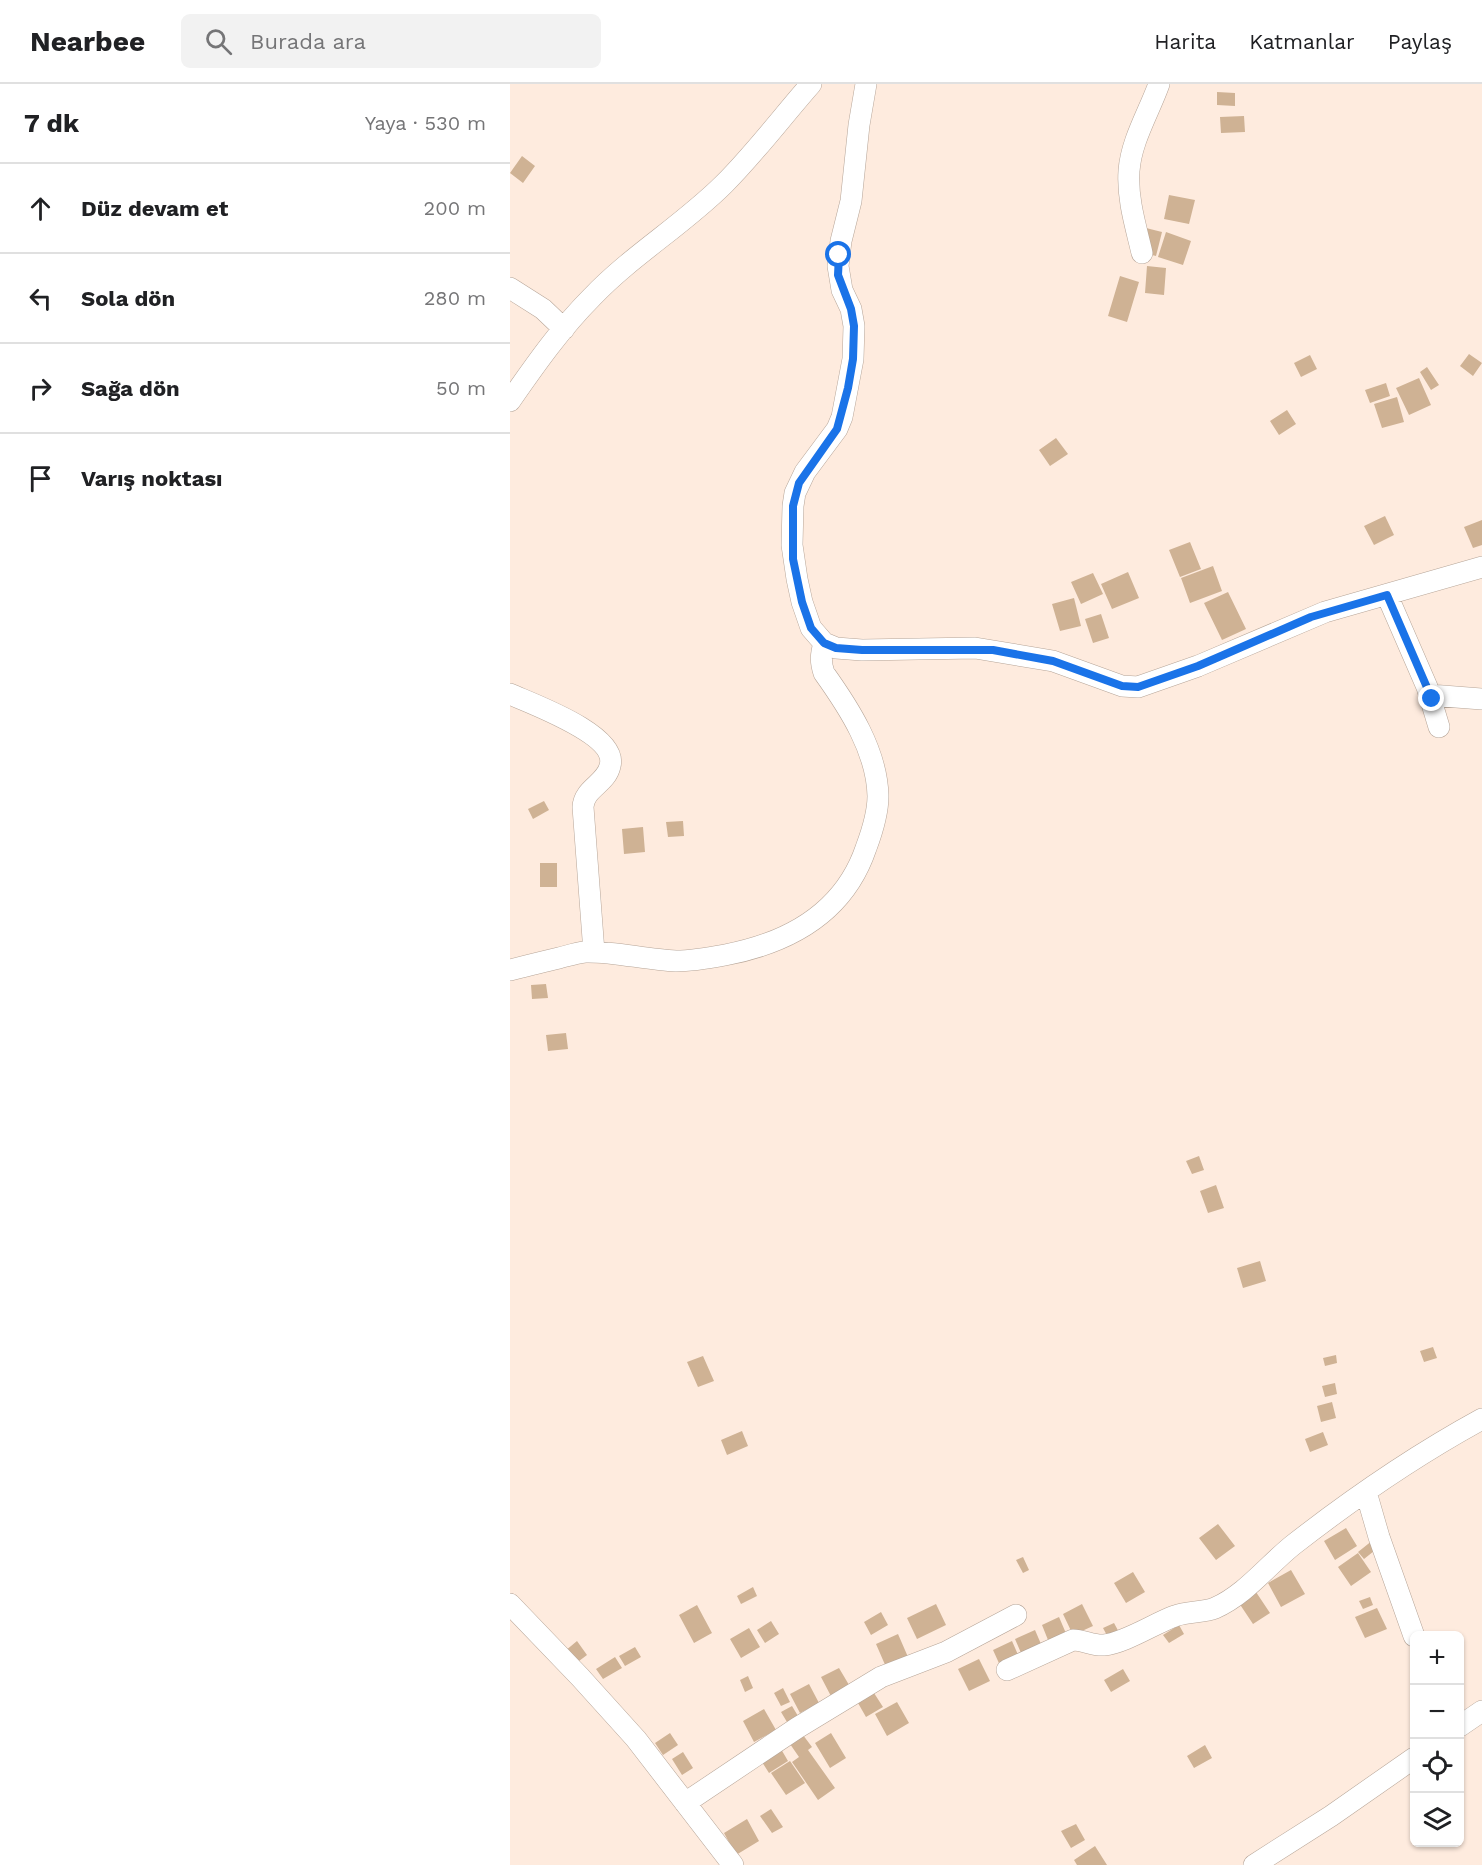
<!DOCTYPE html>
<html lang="tr">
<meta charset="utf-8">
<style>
body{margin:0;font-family:"Work Sans",sans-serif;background:#f2f2f2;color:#202124}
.controls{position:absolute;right:18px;bottom:18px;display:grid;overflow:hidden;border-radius:9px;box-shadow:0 2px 4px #0004}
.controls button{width:54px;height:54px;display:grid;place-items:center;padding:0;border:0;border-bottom:2px solid #e0e0e0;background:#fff;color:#202124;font:30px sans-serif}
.stop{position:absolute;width:18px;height:18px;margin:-14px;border:4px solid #1a73e8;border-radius:50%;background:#fff}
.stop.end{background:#1a73e8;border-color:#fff;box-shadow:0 2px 6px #0008}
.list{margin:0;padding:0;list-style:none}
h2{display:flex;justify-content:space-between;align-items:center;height:78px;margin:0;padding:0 24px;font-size:26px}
h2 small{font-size:20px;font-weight:400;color:#757577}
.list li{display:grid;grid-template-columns:39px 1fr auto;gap:18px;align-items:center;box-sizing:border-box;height:90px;padding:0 24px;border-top:2px solid #e0e0e0}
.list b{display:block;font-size:22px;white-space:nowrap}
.list em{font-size:20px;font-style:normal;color:#757577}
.icon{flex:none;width:33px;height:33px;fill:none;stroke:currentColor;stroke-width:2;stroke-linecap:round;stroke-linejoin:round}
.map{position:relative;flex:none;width:972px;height:1781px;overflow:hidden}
header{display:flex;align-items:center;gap:36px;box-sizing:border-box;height:84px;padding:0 30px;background:#fff;border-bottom:2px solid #e0e0e0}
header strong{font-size:28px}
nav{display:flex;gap:33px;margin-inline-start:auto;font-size:21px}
.search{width:420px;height:54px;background:#f2f2f2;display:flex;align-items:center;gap:15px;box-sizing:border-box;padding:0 21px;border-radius:9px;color:#757577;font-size:22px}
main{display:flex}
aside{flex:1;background:#fff}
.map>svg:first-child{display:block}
</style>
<header>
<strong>Nearbee</strong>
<div class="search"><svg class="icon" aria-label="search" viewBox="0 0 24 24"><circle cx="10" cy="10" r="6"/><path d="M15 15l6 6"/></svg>Burada ara</div>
<nav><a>Harita</a><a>Katmanlar</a><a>Paylaş</a></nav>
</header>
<main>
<aside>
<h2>7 dk<small>Yaya · 530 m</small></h2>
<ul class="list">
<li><svg class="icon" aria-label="ahead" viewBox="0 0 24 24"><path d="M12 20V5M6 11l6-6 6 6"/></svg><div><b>Düz devam et</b></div><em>200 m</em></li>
<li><svg class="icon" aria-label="left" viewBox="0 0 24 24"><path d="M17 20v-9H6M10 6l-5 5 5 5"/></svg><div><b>Sola dön</b></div><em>280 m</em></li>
<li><svg class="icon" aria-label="right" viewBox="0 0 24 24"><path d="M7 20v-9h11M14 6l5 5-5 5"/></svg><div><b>Sağa dön</b></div><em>50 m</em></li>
<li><svg class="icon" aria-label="arrive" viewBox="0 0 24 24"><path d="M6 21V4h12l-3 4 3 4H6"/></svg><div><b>Varış noktası</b></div></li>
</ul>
</aside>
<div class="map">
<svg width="972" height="1781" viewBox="0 0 972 1781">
<rect width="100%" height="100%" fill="#feebde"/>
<path fill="#cfb294" d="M707,8L725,9V22L707,21Z
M734,32L735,48L711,49L710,33Z
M12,72L25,82L13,99L0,89Z
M659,111L685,116L679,140L654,135Z
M636,144L652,148L646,172L630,168Z
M656,148L681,157L673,181L648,173Z
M637,182L656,184L654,211L635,209Z
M610,192L629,198L617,238L598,232Z
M959,270L972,279L963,292L950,282Z
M800,271L807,285L791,293L784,279Z
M917,283L929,301L921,306L910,288Z
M909,294L921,321L899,331L886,304Z
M876,299L880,312L860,319L855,306Z
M887,313L894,338L872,344L864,320Z
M777,326L786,340L769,351L760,337Z
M546,354L558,370L540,382L529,366Z
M875,432L884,451L864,461L854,442Z
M972,436V461L963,464L954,443Z
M680,458L691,485L670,493L659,466Z
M703,482L712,507L680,519L671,494Z
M618,488L629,514L602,525L591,500Z
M583,489L593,510L571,520L561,498Z
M718,508L736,545L712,556L694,519Z
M564,514L571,542L550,547L542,520Z
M591,530L599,554L583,559L575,535Z
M34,717L39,726L23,735L18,725Z
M173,737L174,752L158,753L156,738Z
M133,743L135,768L114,770L112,745Z
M30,779H47V803H30Z
M36,900L38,914L22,915L21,901Z
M56,949L58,965L38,967L36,951Z
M689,1072L694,1086L682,1090L676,1077Z
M706,1101L714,1124L698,1129L690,1107Z
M750,1177L756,1197L733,1204L727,1184Z
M923,1263L927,1274L914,1278L910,1267Z
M826,1271L827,1279L815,1282L813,1274Z
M193,1272L204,1297L188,1303L177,1278Z
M825,1299L827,1310L815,1313L812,1302Z
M822,1318L826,1334L811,1338L807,1322Z
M232,1347L238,1362L217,1371L211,1356Z
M813,1348L818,1361L800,1368L795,1355Z
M708,1440L725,1462L706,1476L689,1454Z
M836,1444L847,1462L825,1476L814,1457Z
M863,1456L869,1463L854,1475L848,1468Z
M848,1469L861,1488L841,1502L828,1483Z
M513,1473L519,1486L513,1489L506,1476Z
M781,1486L795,1510L771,1523L758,1499Z
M623,1488L635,1508L616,1519L604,1499Z
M243,1503L247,1512L231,1520L227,1512Z
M746,1508L760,1529L743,1540L729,1519Z
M860,1513L863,1521L853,1525L849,1517Z
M426,1520L436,1541L407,1555L397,1534Z
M572,1520L583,1542L563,1551L553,1530Z
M187,1521L202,1549L184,1559L169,1531Z
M867,1524L877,1545L855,1554L845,1533Z
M371,1528L378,1541L361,1551L354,1538Z
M549,1533L558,1554L540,1561L532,1541Z
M261,1537L269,1550L255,1559L247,1546Z
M604,1539L611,1552L600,1557L593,1544Z
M669,1541L674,1550L659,1559L653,1551Z
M239,1544L250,1563L231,1574L220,1555Z
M525,1546L534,1567L514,1576L505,1555Z
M388,1550L398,1573L376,1583L366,1560Z
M67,1557L77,1571L65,1580L55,1567Z
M502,1557L512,1580L493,1588L483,1566Z
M125,1563L131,1573L115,1582L109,1572Z
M105,1573L112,1584L93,1595L86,1585Z
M469,1575L480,1597L459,1607L448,1585Z
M329,1584L342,1606L323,1616L311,1593Z
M613,1585L620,1597L601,1608L594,1596Z
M238,1592L243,1604L235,1608L230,1596Z
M299,1600L309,1619L290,1629L280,1610Z
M273,1604L280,1618L271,1622L264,1609Z
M364,1609L373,1623L356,1633L348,1619Z
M387,1618L399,1639L377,1652L365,1630Z
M282,1622L291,1637L280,1643L271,1628Z
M254,1625L266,1646L244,1658L233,1637Z
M160,1649L168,1661L153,1671L145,1659Z
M321,1649L336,1674L320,1684L305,1659Z
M293,1651L302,1663L298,1666L325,1704L308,1716L282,1678L289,1673L280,1660Z
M695,1661L702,1674L684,1684L677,1672Z
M271,1665L278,1677L259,1689L252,1678Z
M173,1668L183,1684L172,1691L162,1675Z
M280,1677L295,1699L276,1711L261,1689Z
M261,1725L273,1743L262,1749L250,1732Z
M237,1735L249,1757L226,1771L214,1749Z
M566,1740L575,1756L561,1764L551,1747Z
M585,1762L597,1781H567L564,1776Z"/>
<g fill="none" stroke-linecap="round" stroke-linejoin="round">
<g stroke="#b6a598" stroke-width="22">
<path id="minor" d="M356,0L349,41L341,117L331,157L328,182L332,206L341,225L344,242L343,275L332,333L327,345L295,388L285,409L283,422L282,461L287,495L292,518L301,544L314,559L326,564L352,566L465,564L543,577L612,602L628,603L688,582L815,528L972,483
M632,169C626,143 617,115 619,87C621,57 639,28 649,0
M0,204L33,225L54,245
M0,317C25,281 51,244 82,213C122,171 173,141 214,100C245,69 272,33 301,0
M877,511L917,603L929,643
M0,610C22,620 109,651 100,682C96,700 74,704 73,723L84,868
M920,611L972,615
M0,886C16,882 32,878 49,874C57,872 66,869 75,868C104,867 136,876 166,877C182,877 199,874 215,871C278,859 334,829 356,764C362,748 368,730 368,712C367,667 339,624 314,589C310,577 311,570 314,559
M856,1408L869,1453L904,1552
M0,1520L70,1593L126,1655L223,1781
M497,1586L563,1556C574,1556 583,1562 594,1561C615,1559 645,1539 665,1532C678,1527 693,1529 705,1524C735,1511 758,1481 783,1461C842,1415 906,1371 972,1335
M950,1642L972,1627
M175,1719L287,1644L371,1593L436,1568L506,1531
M744,1781L821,1732L904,1674"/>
</g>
<use href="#minor" stroke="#fff" stroke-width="21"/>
</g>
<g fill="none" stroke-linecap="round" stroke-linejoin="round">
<path stroke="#1a73e8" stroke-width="8" d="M329,171L328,191L341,225L344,242L343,275L338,304L327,345L289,399L283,422V475L292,518L301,544L314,559L326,564L352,566H483L543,577L612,602L628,603L688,582L801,533L877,511L922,615"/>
</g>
</svg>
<div class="controls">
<button>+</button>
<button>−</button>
<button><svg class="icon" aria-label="locate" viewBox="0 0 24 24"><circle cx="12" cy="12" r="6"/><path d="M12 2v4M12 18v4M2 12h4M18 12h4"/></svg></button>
<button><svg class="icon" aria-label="layers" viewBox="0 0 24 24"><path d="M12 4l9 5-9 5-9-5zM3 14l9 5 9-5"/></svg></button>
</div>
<div class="stop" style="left:329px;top:171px"></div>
<div class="stop end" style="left:922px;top:615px"></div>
</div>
</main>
